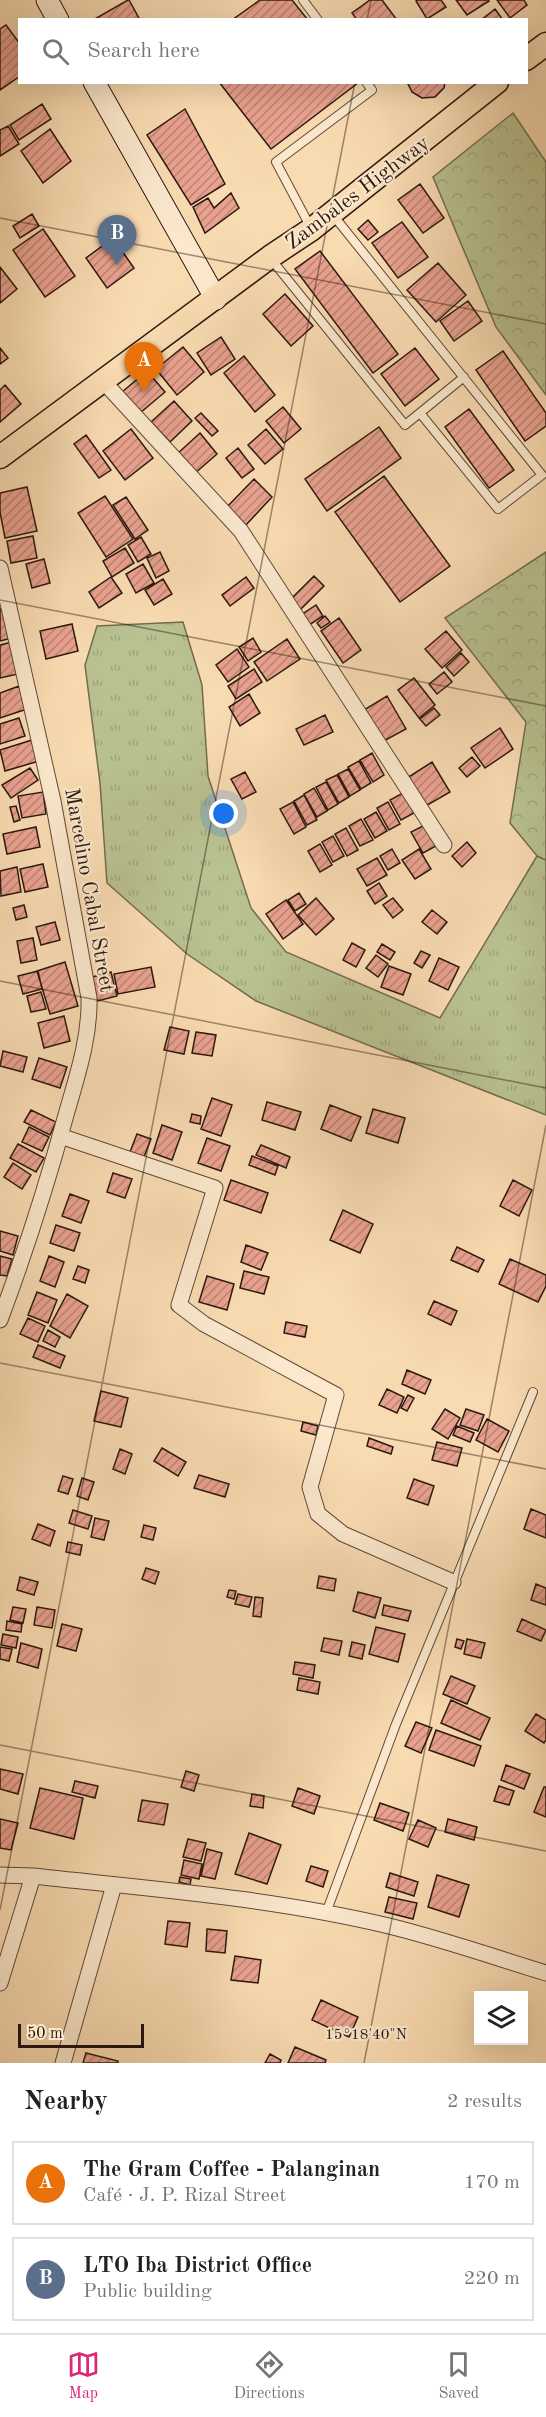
<!DOCTYPE html>
<meta charset="utf-8">
<style>
body{margin:0;font-family:"Old Standard TT",serif;background:#f2f2f2;color:#222}
.controls{position:absolute;right:18px;bottom:18px;display:grid;overflow:hidden;border-radius:0px;box-shadow:0 6px 24px #0002}
.controls button{width:54px;height:54px;display:grid;place-items:center;padding:0;border:0;border-bottom:2px solid #e0e0e0;background:#fff;color:#222;font:30px sans-serif}
.scale{position:absolute;left:18px;bottom:15px;width:126px;box-sizing:border-box;padding-left:6px;border:3px solid #2c180f;border-top:0;font-size:16px;line-height:21px;white-space:nowrap;color:#2c180f;-webkit-text-stroke:4px #fbe8cd;paint-order:stroke}
.you{position:absolute;left:224px;top:814px;width:21px;height:21px;margin:-15px;border:4px solid #fff;border-radius:50%;background:#1a73e8;box-shadow:0 0 0 9px #1a73e833}
.badge{display:grid;place-items:center;width:39px;height:39px;border-radius:50%;background:#db2777;color:#fff;font-size:20px;font-weight:700}
.pin{position:absolute;translate:-50% -50px;filter:drop-shadow(0 2px 3px #0008)}
.pin::after{content:'';position:absolute;top:32px;width:21px;height:18px;background:inherit;clip-path:polygon(0 0,100% 0,50% 100%)}
.list{margin:0;padding:0;list-style:none}
h2{display:flex;justify-content:space-between;align-items:center;height:78px;margin:0;padding:0 24px;font-size:26px}
h2 small{font-size:20px;font-weight:400;color:#767676}
.list li{display:grid;grid-template-columns:39px 1fr auto;gap:18px;align-items:center;box-sizing:border-box;height:84px;margin:0 12px 12px;padding:0 12px;border:2px solid #e0e0e0;border-radius:0px}
.list b{display:block;font-size:22px;white-space:nowrap}
.list p{margin:0;font-size:20px;white-space:nowrap;color:#767676}
.list em{font-size:20px;font-style:normal;color:#767676}
.icon{flex:none;width:33px;height:33px;fill:none;stroke:currentColor;stroke-width:2;stroke-linecap:round;stroke-linejoin:round}
.map{position:relative;flex:none;width:546px;height:2063px;overflow:hidden}
.search{position:absolute;background:#fff;box-shadow:0 6px 24px #0002;left:18px;right:18px;top:18px;height:66px;display:flex;align-items:center;gap:15px;box-sizing:border-box;padding:0 21px;border-radius:0px;color:#767676;font-size:22px}
.sheet{height:270px;background:#fff}
nav{display:flex;justify-content:space-around;align-items:center;box-sizing:border-box;height:84px;border-top:2px solid #e0e0e0;background:#fff;font-size:16px;color:#767676}
nav a{display:grid;justify-items:center;gap:3px}
nav .on{color:#db2777}
.map>svg:first-child{display:block}
</style>
<div class="map">
<svg width="546" height="2063" viewBox="0 0 546 2063">
<defs>
<pattern id="grass-tufts" width="24" height="20" patternUnits="userSpaceOnUse" patternTransform="scale(1.5)"><rect width="24" height="20" fill="#b9c190"/><path d="M3 7l-1-3M5 7V3M7 7l1-3M15 17l-1-3M17 17v-4M19 17l1-3" fill="none" stroke="#9fa57b"/></pattern>
<pattern id="forest-crowns" width="20" height="18" patternUnits="userSpaceOnUse" patternTransform="scale(1.5)"><rect width="20" height="18" fill="#b9c190"/><path d="M2 6a3 3 0 1 1 6 0M12 15a3 3 0 1 1 6 0" fill="none" stroke="#9fa57b"/></pattern>
<pattern id="building-hatch" width="6" height="6" patternUnits="userSpaceOnUse" patternTransform="scale(1.5)"><rect width="6" height="6" fill="#eaa290"/><path d="M-1 1l2-2M0 6l6-6M5 7l2-2" fill="none" stroke="#be8374"/></pattern>
</defs>
<rect width="100%" height="100%" fill="#f9dbb2"/>
<filter id="stains"><feTurbulence type="fractalNoise" baseFrequency=".00333" numOctaves="4"/><feColorMatrix values="0 0 0 0 .2 0 0 0 0 .09 0 0 0 0 .02 0 0 0 .5 -.17"/></filter>
<radialGradient id="worn" r=".72"><stop offset=".6" stop-color="#630" stop-opacity="0"/><stop offset="1" stop-color="#630" stop-opacity=".3"/></radialGradient>
<path fill="url(#grass-tufts)" stroke="#726c50" stroke-width="1.5" d="M183,622L202,685L208,776L251,908L286,952L440,1018L537,856L546,860V1115L256,1001L187,954L107,883L100,783L85,665L97,626Z"/>
<path fill="url(#forest-crowns)" stroke="#726c50" stroke-width="1.5" d="M513,113L546,162V395L496,327L433,177Z
M546,552V860L537,856L510,823L526,722L445,618Z"/>
<path fill="url(#building-hatch)" stroke="#2c180f" stroke-width="1.5" d="M129,0L140,20H93L128,0Z
M260,0H292L308,20H232Z
M370,0H382L397,20H357L352,13Z
M418,0H441L446,7L427,19L416,1Z
M456,0H488L489,1L467,15Z
M497,0H524L527,5L510,18Z
M495,9L503,20H481Z
M6,25L20,44V76L0,90V29Z
M219,82H357L358,83L271,149Z
M407,82H445L444,88L435,97L422,98L412,92Z
M42,104L51,119L19,140L10,125Z
M185,109L225,184L191,205L147,135Z
M8,126L19,144L0,156V130Z
M50,129L71,161L43,183L21,151Z
M420,184L444,218L423,233L398,200Z
M231,193L239,208L205,233L193,207L208,198L214,208Z
M32,214L39,226L20,238L13,226Z
M368,220L378,232L368,240L358,229Z
M402,222L428,257L398,278L372,243Z
M43,229L75,276L45,297L13,250Z
M113,238L134,268L107,288L86,258Z
M320,251L398,354L373,373L295,269Z
M438,263L466,295L436,322L407,290Z
M0,267L17,289L0,303Z
M285,294L313,326L291,346L263,314Z
M468,301L482,321L454,341L440,321Z
M221,337L235,359L211,375L197,353Z
M183,347L204,372L177,395L156,369Z
M0,348L8,358L0,364Z
M415,348L439,379L405,406L381,374Z
M503,351L546,413V426L525,441L476,370Z
M244,356L275,395L255,412L224,373Z
M147,371L165,392L140,413L122,392Z
M5,385L21,404L0,422V390Z
M174,401L192,421L170,442L151,422Z
M283,407L301,429L284,443L266,421Z
M469,409L514,470L489,488L445,427Z
M201,413L218,431L212,436L195,418Z
M379,427L401,458L327,511L305,479Z
M131,429L153,458L125,480L103,451Z
M266,429L283,449L265,464L248,445Z
M200,433L217,454L193,475L176,455Z
M86,435L111,470L99,478L74,444Z
M238,448L254,469L242,478L226,458Z
M384,476L450,566L400,602L335,512Z
M254,479L272,497L245,526L226,508Z
M27,487L37,531L5,538L0,512V493Z
M105,496L133,539L106,557L78,513Z
M126,497L148,530L135,539L113,505Z
M33,536L37,558L11,563L7,541Z
M141,537L151,554L138,562L128,545Z
M125,548L134,563L112,577L103,561Z
M160,552L169,571L156,578L147,558Z
M44,559L50,583L32,588L26,564Z
M143,564L154,583L136,593L126,574Z
M314,576L324,586L298,612L288,602Z
M111,577L122,593L99,608L89,592Z
M246,577L254,588L230,606L222,595Z
M163,579L172,594L154,605L145,590Z
M316,605L323,616L306,627L298,617Z
M5,607L12,638L0,641V609Z
M325,616L330,622L321,628L317,623Z
M339,618L361,650L343,663L321,631Z
M72,624L78,651L46,659L40,631Z
M446,631L462,650L442,668L425,649Z
M253,638L261,652L248,661L239,647Z
M287,639L300,659L267,681L254,662Z
M12,642L18,674L0,678V645Z
M237,649L249,667L228,682L216,665Z
M461,653L469,662L454,676L446,667Z
M254,669L262,682L236,699L228,686Z
M444,672L452,682L437,694L429,684Z
M414,678L435,705L419,718L398,690Z
M19,686L27,709L0,718V693Z
M249,694L260,713L240,726L229,707Z
M387,696L406,729L382,742L364,710Z
M434,708L440,715L426,726L420,719Z
M325,715L333,732L304,745L296,729Z
M19,718L25,736L0,744V724Z
M500,728L513,749L485,768L471,748Z
M32,740L39,761L5,771L0,750Z
M372,753L384,775L373,782L360,760Z
M472,757L480,766L467,777L459,768Z
M359,761L371,783L361,789L348,767Z
M432,762L450,792L424,807L407,778Z
M30,768L38,780L11,798L2,785Z
M348,769L360,790L350,796L338,774Z
M245,772L256,792L242,799L231,779Z
M337,775L349,797L339,803L326,780Z
M326,782L338,804L328,810L316,787Z
M314,788L327,811L317,817L304,794Z
M43,792L46,814L22,818L18,796Z
M403,793L414,813L401,820L390,800Z
M304,795L317,820L307,825L294,801Z
M293,802L306,827L294,834L280,809Z
M388,802L400,824L389,830L377,808Z
M16,806L20,820L14,822L10,807Z
M376,812L387,831L375,838L364,819Z
M361,819L373,840L360,846L349,826Z
M425,825L436,846L423,853L411,832Z
M36,827L40,847L7,854L3,834Z
M346,828L358,850L347,856L335,834Z
M333,836L344,856L333,862L322,842Z
M467,842L476,853L462,867L452,856Z
M320,844L332,865L320,872L308,851Z
M392,849L400,863L388,870L380,856Z
M419,849L431,869L415,879L402,860Z
M377,858L387,875L367,886L357,869Z
M43,864L48,887L25,892L20,869Z
M17,867L21,892L1,896L0,871Z
M379,883L387,896L375,904L367,891Z
M299,893L306,904L295,911L288,900Z
M316,898L334,919L316,935L298,915Z
M393,898L403,910L393,918L383,905Z
M286,900L303,924L283,939L266,914Z
M24,905L27,917L16,920L13,908Z
M432,910L447,922L437,934L422,922Z
M55,922L60,940L41,945L36,927Z
M33,938L37,960L21,963L17,941Z
M352,943L365,950L356,967L343,960Z
M382,944L395,952L390,960L377,952Z
M421,951L430,955L422,968L414,963Z
M376,955L388,964L378,977L366,968Z
M439,958L459,967L448,990L429,981Z
M65,962L78,1006L50,1014L37,971Z
M389,966L411,974L403,995L381,987Z
M151,967L155,987L118,994L114,974Z
M38,971L42,989L23,994L18,976Z
M111,972L117,996L97,1001L92,977Z
M41,992L46,1009L31,1012L27,996Z
M64,1016L70,1041L44,1048L38,1023Z
M170,1027L189,1031L184,1054L164,1050Z
M196,1032L216,1035L212,1056L192,1053Z
M3,1051L27,1057L23,1072L0,1066Z
M39,1058L67,1067L60,1088L32,1079Z
M212,1098L232,1105L221,1136L201,1129Z
M267,1102L301,1112L295,1130L262,1120Z
M330,1105L361,1117L351,1141L321,1129Z
M373,1109L405,1118L398,1143L366,1133Z
M31,1110L56,1122L50,1135L24,1122Z
M192,1114L201,1116L200,1124L190,1122Z
M162,1125L182,1132L172,1160L153,1153Z
M29,1127L49,1137L42,1151L22,1142Z
M137,1134L151,1139L142,1162L128,1157Z
M207,1138L230,1146L221,1171L198,1163Z
M18,1144L44,1158L36,1172L10,1158Z
M261,1145L290,1157L286,1168L256,1155Z
M252,1156L278,1166L275,1175L249,1165Z
M13,1163L31,1175L22,1189L4,1177Z
M113,1173L132,1179L125,1198L107,1192Z
M231,1180L268,1193L261,1213L224,1200Z
M513,1180L532,1190L519,1216L500,1206Z
M70,1194L89,1201L81,1223L62,1216Z
M343,1210L373,1224L360,1253L330,1240Z
M56,1225L80,1233L74,1251L50,1243Z
M0,1231L18,1236L13,1255L0,1251Z
M246,1245L268,1253L261,1270L241,1262Z
M457,1247L484,1260L478,1272L451,1260Z
M0,1256L12,1259L7,1276L0,1275Z
M49,1256L64,1262L55,1287L40,1281Z
M510,1259L546,1275V1286L538,1302L499,1284Z
M78,1266L89,1270L85,1283L73,1279Z
M244,1271L269,1277L264,1294L240,1288Z
M207,1276L234,1284L227,1310L199,1302Z
M37,1292L57,1300L48,1323L28,1315Z
M67,1294L88,1306L70,1338L50,1326Z
M434,1301L457,1311L451,1325L428,1314Z
M28,1318L45,1326L38,1342L20,1334Z
M286,1322L307,1326L305,1337L284,1333Z
M48,1330L60,1337L55,1347L43,1341Z
M38,1345L65,1356L60,1368L33,1357Z
M407,1370L431,1380L425,1394L402,1384Z
M387,1389L404,1397L397,1413L379,1405Z
M101,1391L128,1398L121,1427L94,1421Z
M408,1395L414,1398L407,1411L401,1408Z
M445,1409L460,1418L448,1439L432,1429Z
M466,1409L484,1415L478,1431L460,1425Z
M487,1419L509,1431L498,1452L476,1440Z
M303,1422L318,1426L316,1435L301,1431Z
M457,1426L474,1433L470,1442L453,1435Z
M369,1438L393,1447L391,1454L367,1446Z
M437,1442L462,1448L457,1466L432,1460Z
M162,1448L186,1462L178,1476L154,1461Z
M120,1449L132,1454L125,1474L113,1469Z
M199,1475L229,1484L225,1497L194,1488Z
M63,1476L73,1479L68,1494L58,1491Z
M82,1478L94,1482L88,1500L77,1496Z
M414,1479L434,1486L428,1505L407,1498Z
M531,1509L546,1515V1538L524,1529Z
M73,1510L92,1516L88,1529L69,1523Z
M95,1518L109,1521L104,1540L91,1537Z
M38,1524L55,1531L50,1546L32,1539Z
M144,1525L156,1528L153,1540L141,1537Z
M68,1542L82,1545L80,1555L66,1552Z
M146,1568L159,1572L155,1584L142,1579Z
M319,1576L336,1579L334,1591L317,1588Z
M20,1577L38,1582L34,1595L17,1590Z
M536,1584L546,1588V1605L531,1600Z
M229,1590L236,1591L234,1599L227,1597Z
M358,1592L381,1598L375,1618L353,1611Z
M238,1594L252,1597L249,1607L235,1604Z
M255,1597L263,1598L261,1617L253,1616Z
M384,1605L411,1611L408,1621L382,1615Z
M13,1607L26,1609L23,1623L10,1620Z
M37,1607L55,1610L52,1628L34,1625Z
M522,1619L546,1630L541,1641L517,1631Z
M7,1621L22,1624L21,1632L6,1630Z
M62,1624L82,1629L76,1651L57,1646Z
M376,1627L405,1634L398,1662L369,1654Z
M3,1634L18,1637L16,1648L1,1645Z
M324,1638L342,1641L339,1655L321,1651Z
M457,1639L464,1641L461,1649L455,1647Z
M467,1639L485,1643L481,1658L464,1654Z
M352,1642L365,1645L362,1659L349,1656Z
M21,1643L42,1649L38,1668L17,1662Z
M0,1647L12,1649L9,1661L0,1659Z
M295,1662L315,1665L313,1678L293,1674Z
M451,1676L475,1686L467,1704L443,1694Z
M299,1678L320,1682L318,1694L297,1690Z
M451,1700L490,1718L480,1740L441,1723Z
M536,1714L546,1720V1740L544,1743L525,1731Z
M416,1722L432,1728L421,1753L405,1746Z
M436,1730L481,1746L474,1766L429,1750Z
M506,1765L530,1774L524,1789L501,1780Z
M0,1769L23,1774L18,1794L0,1789Z
M186,1771L199,1775L194,1791L181,1787Z
M75,1781L98,1786L95,1798L72,1792Z
M499,1786L514,1791L509,1805L494,1801Z
M544,1787H546V1817L534,1812Z
M40,1788L83,1798L74,1839L30,1828Z
M298,1788L320,1796L314,1814L292,1806Z
M252,1794L264,1796L263,1808L250,1806Z
M142,1800L168,1804L164,1825L138,1821Z
M380,1803L409,1813L403,1831L374,1820Z
M0,1819L18,1823L11,1850L0,1848Z
M448,1819L477,1827L474,1840L445,1832Z
M418,1820L436,1828L428,1847L409,1839Z
M249,1833L281,1845L267,1884L235,1874Z
M188,1839L206,1843L201,1861L183,1857Z
M207,1849L222,1853L215,1879L201,1876Z
M184,1860L202,1864L199,1879L181,1875Z
M311,1866L328,1871L323,1887L306,1881Z
M390,1873L418,1882L414,1896L386,1887Z
M437,1875L469,1885L459,1917L428,1907Z
M180,1877L191,1879L190,1885L179,1882Z
M389,1897L417,1903L413,1919L385,1912Z
M168,1921L190,1923L187,1947L165,1944Z
M207,1929L227,1931L225,1953L206,1951Z
M235,1956L261,1960L258,1983L231,1980Z
M321,2000L358,2017L349,2037L312,2020Z
M295,2047L326,2060L325,2063H288Z
M86,2053L118,2061V2063H83Z
M270,2054L281,2060L280,2063H265Z"/>
<g fill="none" stroke-linecap="round" stroke-linejoin="round">
<g stroke="#5f4938" stroke-width="10">
<path id="lane" d="M303,0L318,20
M333,215L542,475L498,509L420,413
M311,228L276,162L372,90L366,82
M271,259L405,425L464,377
M326,1913L396,1724L533,1392"/>
</g>
<g stroke="#5f4938" stroke-width="17">
<path id="street" d="M103,381L241,531L444,845
M0,568L53,801L89,998C90,1038 77,1076 66,1115C47,1184 25,1253 0,1320
M60,1136L215,1188L179,1305L204,1324L336,1395L310,1487L318,1514L343,1534L453,1582
M0,1875L33,1876C152,1889 272,1898 389,1926C442,1939 494,1957 546,1973
M0,1983L33,1876
M63,2063L114,1885"/>
</g>
<g stroke="#2c180f" stroke-width="23">
<path id="secondary" d="M47,0L58,20
M94,82L216,299"/>
</g>
<g stroke="#2c180f" stroke-width="25">
<path id="primary" d="M526,59L546,44
M0,457L270,257L312,229L497,82"/>
</g>
<use href="#lane" stroke="#fbe8cd" stroke-width="8"/>
<use href="#street" stroke="#fbe8cd" stroke-width="15"/>
<use href="#secondary" stroke="#fbe8cd" stroke-width="21"/>
<use href="#primary" stroke="#f9dbb2" stroke-width="22"/>
</g>
<path fill="none" stroke="#2c180f" stroke-width="1.5" stroke-opacity="0.45" d="M367,20L371,0M0,218L546,324M0,600L546,706M0,981L546,1088M0,1363L546,1469M0,1745L546,1851M0,1910L355,82M364,2063L546,1125"/>
<g text-anchor="middle" stroke-width="4.5" stroke-linejoin="round" paint-order="stroke">
<g font-size="21" fill="#2c180f" stroke="#fbe8cd">
<text transform="translate(357 192) rotate(-37)" y="7">Zambales Highway</text>
<text transform="translate(90 890) rotate(80)" y="7">Marcelino Cabal Street</text>
</g>
</g>
<g font-size="15" text-anchor="middle" fill="#2c180f" stroke="#fbe8cd" stroke-width="4.5" stroke-linejoin="round" paint-order="stroke">
<text x="366" y="2039">15°18'40"N</text>
</g>
<rect width="100%" height="100%" filter="url(#stains)"/>
<rect width="100%" height="100%" fill="url(#worn)"/>
</svg>
<div class="controls">
<button><svg class="icon" aria-label="layers" viewBox="0 0 24 24"><path d="M12 4l9 5-9 5-9-5zM3 14l9 5 9-5"/></svg></button>
</div>
<div class="scale">50 m</div>
<div class="you"></div>
<div class="pin badge" style="left:144px;top:392px;background:#e8710a">A</div>
<div class="pin badge" style="left:117px;top:265px;background:#5c6f8a">B</div>
<div class="search"><svg class="icon" aria-label="search" viewBox="0 0 24 24"><circle cx="10" cy="10" r="6"/><path d="M15 15l6 6"/></svg>Search here</div>
</div>
<section class="sheet">
<h2>Nearby<small>2 results</small></h2>
<ul class="list">
<li><span class="badge" style="background:#e8710a">A</span><div><b>The Gram Coffee - Palanginan</b><p>Café · J. P. Rizal Street</p></div><em>170 m</em></li>
<li><span class="badge" style="background:#5c6f8a">B</span><div><b>LTO Iba District Office</b><p>Public building</p></div><em>220 m</em></li>
</ul>
</section>
<nav>
<a class="on"><svg class="icon" aria-label="map" viewBox="0 0 24 24"><path d="M3 6l6-2 6 2 6-2v14l-6 2-6-2-6 2zM9 4v14M15 6v14"/></svg>Map</a>
<a><svg class="icon" aria-label="directions" viewBox="0 0 24 24"><path d="M12 3l9 9-9 9-9-9zM9 14v-3h6M13 9l2 2-2 2"/></svg>Directions</a>
<a><svg class="icon" aria-label="saved" viewBox="0 0 24 24"><path d="M7 4h10v16l-5-4-5 4z"/></svg>Saved</a>
</nav>
